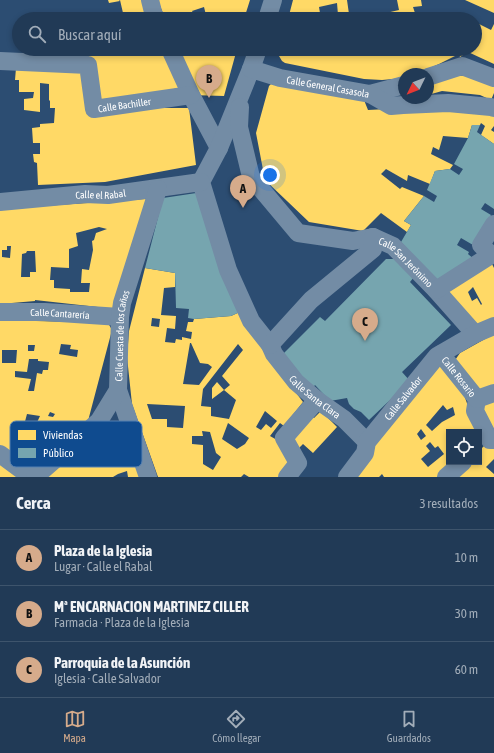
<!DOCTYPE html>
<html lang="es">
<meta charset="utf-8">
<style>
body{margin:0;font-family:"Asap Condensed",sans-serif;background:#29415c;color:#f1f3f6}
.controls{position:absolute;right:12px;bottom:12px;display:grid;overflow:hidden;border-radius:0px;box-shadow:0 2px 6px #0003}
.controls button{width:36px;height:36px;display:grid;place-items:center;padding:0;border:0;border-bottom:1px solid #3e546c;background:#213a56;color:#f1f3f6;font:20px sans-serif}
.compass{position:absolute;left:398px;top:68px;width:36px;height:36px;border-radius:50%;background:#213a56;box-shadow:0 2px 6px #0003;rotate:227deg}
.you{position:absolute;left:270px;top:175px;width:14px;height:14px;margin:-10px;border:3px solid #fff;border-radius:50%;background:#1a73e8;box-shadow:0 0 0 6px #1a73e833}
.badge{display:grid;place-items:center;width:26px;height:26px;border-radius:50%;background:#d6ab8b;color:#111;font-size:13px;font-weight:700}
.pin{position:absolute;translate:-50% -33px;filter:drop-shadow(0 1px 2px #0008)}
.pin::after{content:'';position:absolute;top:21px;width:14px;height:12px;background:inherit;clip-path:polygon(0 0,100% 0,50% 100%)}
.list{margin:0;padding:0;list-style:none}
h2{display:flex;justify-content:space-between;align-items:center;height:52px;margin:0;padding:0 16px;font-size:17px}
h2 small{font-size:13px;font-weight:400;color:#a2adb9}
.list li{display:grid;grid-template-columns:26px 1fr auto;gap:12px;align-items:center;box-sizing:border-box;height:56px;padding:0 16px;border-top:1px solid #3e546c}
.list b{display:block;font-size:15px;white-space:nowrap}
.list p{margin:0;font-size:13px;white-space:nowrap;color:#a2adb9}
.list em{font-size:13px;font-style:normal;color:#a2adb9}
.icon{flex:none;width:22px;height:22px;fill:none;stroke:currentColor;stroke-width:2;stroke-linecap:round;stroke-linejoin:round}
.map{position:relative;flex:none;width:494px;height:477px;overflow:hidden}
.search{position:absolute;background:#213a56;box-shadow:0 2px 6px #0003;left:12px;right:12px;top:12px;height:44px;display:flex;align-items:center;gap:10px;box-sizing:border-box;padding:0 14px;border-radius:22px;color:#a2adb9;font-size:15px}
.sheet{height:220px;background:#213a56}
nav{display:flex;justify-content:space-around;align-items:center;box-sizing:border-box;height:56px;border-top:1px solid #3e546c;background:#213a56;font-size:11px;color:#a2adb9}
nav a{display:grid;justify-items:center;gap:2px}
nav .on{color:#d6ab8b}
.map>svg:first-child{display:block}
</style>
<div class="map">
<svg width="494" height="477" viewBox="0 0 494 477">
<rect width="100%" height="100%" fill="#2c4d72"/>
<path fill="#ffd966" fill-rule="evenodd" d="M108,0H119L120,1L109,3Z
M120,0H144L150,19H102L123,13Z
M158,0H250L244,19H207L204,7L192,11L195,17L199,15L200,19H165Z
M293,0H347L349,14L338,15L337,3L319,7L321,19H288Z
M397,0H421L422,6L413,7L417,19H387L386,13L399,10Z
M465,0H494V13Z
M458,12L472,19H454Z
M475,22L491,30L494,24V64L468,52L460,57L459,54L439,64L416,74H404V78L382,80L364,79L285,63L282,61L279,56L280,49H475Z
M85,49H116L117,50L124,49H163L179,88L98,103L87,61Z
M177,49H237L224,96L191,95Z
M16,68L84,69L88,114L159,108H189L196,165L105,182L38,185L37,163L34,162L33,154H40V143H33L32,128L40,127V124L54,123L55,108H50V101L49,100V84L40,83V112L24,110V99L33,98L34,92H19V80H15Z
M443,75L471,76L494,84V93L491,100L480,95L442,91L428,95V80Z
M271,84L364,100L368,110L426,107L494,110V126L491,130L494,132V144L481,135L485,126L481,123L480,125H472L468,138L443,136L439,150L433,147L431,154L453,165L450,169L435,171L430,184L408,175L407,181L386,169L381,174L400,189L402,187L424,196L404,221L411,225L407,232L381,213L363,231L309,222L265,180L256,133L269,86Z
M146,199L116,309L35,300V301L0,304V209ZM99,227L107,229L96,233L94,240L92,241L93,250L89,270L82,269L81,283H90L89,292H70V289L54,288V280H50L51,267L69,268V249L78,246L76,233ZM7,246H11L10,258L2,257V250H7ZM27,251H35L36,272H30V277H21L22,254L26,253Z
M492,264L494,268V320L479,327L445,292ZM473,287L482,304L481,305L477,298L472,301L468,292Z
M145,268L175,273V287L164,288L161,315L176,316L175,329L167,328L165,342L175,343L176,339L182,340V337L191,339L192,332L186,331L188,322H193L194,319L231,316L242,311L284,377L303,402L284,426L280,423L270,436L277,440L294,460L280,477H249L244,474L241,477H158L132,404L127,357L129,331ZM152,318L160,319L159,327L151,326ZM190,343H191L200,363L208,364L212,367L199,385L183,384ZM238,344L243,350L222,376L230,385L224,390L217,382L212,388V399L224,390L236,400L229,419L211,416V407L201,406L203,389ZM147,404L185,406L183,428L167,427V419H152ZM265,411L277,421L271,428L266,424L261,430L256,427ZM228,423L249,438L245,444L237,449L222,439ZM202,431L210,432L216,453L221,457L213,470L203,464V445L192,444V436H203Z
M0,320L108,323L112,330L88,421L32,473L0,448ZM61,344L71,345L70,349L78,350L77,357L59,354ZM28,345H35L34,351H28ZM2,350H17L16,363H2ZM29,359H38V361L49,362L48,370H43L42,374L37,373L34,391H28L31,379L15,377V371L27,372ZM50,412L55,414L53,417L48,416ZM27,414L40,416L32,433L20,445L14,437L19,428L23,429Z
M494,334V385L475,393L453,363L460,353Z
M440,361L463,392L475,426L483,437L479,441V432H449V462H455L437,477H384L382,474L379,477H353L384,429ZM443,405L447,410L453,407L455,415L442,422L432,431L426,425ZM421,429L426,436L421,440L417,434ZM430,442L435,448L438,446L444,454L428,467L421,459L430,451L426,446Z
M494,398V434L477,409Z
M321,411L337,427L313,453L303,444L297,450L290,442L312,417L314,418Z
M123,420L142,477H128L127,471L118,474L113,477H39L64,459Z
M494,443V459L486,467L494,474V477H451L468,462H478L480,464L482,463L479,459V451L484,446Z
M0,459L22,477H0Z"/>
<path fill="#76a5af" d="M472,125H480L477,132L494,144V209L485,203L481,209L491,215L473,245L461,238L457,245L469,252L468,254L476,261L440,285L401,242L411,225L404,221L424,196L434,202L437,196L427,190L435,171L450,169L459,175L463,169L454,164L468,138Z
M203,192L242,311L231,316L194,319L188,318L189,309L176,308L175,273L145,268L163,198Z
M386,259H397L414,277L410,282L451,325L402,372L410,381L369,420L361,412L354,409L349,404L347,398L330,401L315,385L312,389L280,357L320,317L325,321Z"/>
<g fill="none" stroke-linecap="round" stroke-linejoin="round">
<g stroke="#738ca5" stroke-width="18">
<path d="M150,0L153,12L156,19"/>
<path d="M267,19L273,0"/>
<path d="M170,49L191,95L219,148"/>
<path id="s1" d="M258,49L251,69L219,148L201,182L228,270L251,321L270,345L274,354L296,382L317,400L344,419L367,442"/>
<path id="s2" d="M0,61L88,65L94,109L191,95"/>
<path id="s3" d="M251,69L280,78L370,94L404,85"/>
<path d="M428,77L462,66L494,78"/>
<path d="M370,94L391,106L403,105L448,103L491,107L494,108"/>
<path d="M240,107L239,127L251,177L298,233L353,241L373,237"/>
<path id="s4" d="M0,202L85,194L108,195L201,182"/>
<path id="s5" d="M373,237L393,246L436,290L475,334"/>
<path d="M436,290L491,255L481,245L494,224"/>
<path id="s6" d="M0,312H45L120,317"/>
<path d="M270,345L311,300L373,249V237"/>
<path id="s7" d="M441,354L477,399L475,411L490,440H494"/>
<path d="M118,390L148,477"/>
<path d="M477,399L494,393"/>
<path d="M0,454L31,477"/>
<path id="s8" d="M35,477L99,421L118,390L120,317L122,303L158,189"/>
<path d="M287,477L298,463L284,438L317,400"/>
<path id="s9" d="M347,477L365,453L367,442L437,356L475,334L494,326"/>
<path d="M446,477L463,462"/>
</g>
</g>
<g text-anchor="middle" stroke-width="4" stroke-linejoin="round" paint-order="stroke">
<g font-size="10" fill="#fff" stroke="#0f4b8f">
<text dy="4" stroke="none"><textPath href="#s3" startOffset="79">Calle General Casasola</textPath></text>
<text dy="4" stroke="none"><textPath href="#s2" startOffset="163">Calle Bachiller</textPath></text>
<text dy="4" stroke="none"><textPath href="#s4" startOffset="101">Calle el Rabal</textPath></text>
<text dy="4" stroke="none"><textPath href="#s5" startOffset="42">Calle San Jerónimo</textPath></text>
<text dy="4" stroke="none"><textPath href="#s6" startOffset="60">Calle Cantarería</textPath></text>
<text dy="4" stroke="none"><textPath href="#s8" startOffset="176">Calle Cuesta de los Caños</textPath></text>
<text dy="4" stroke="none"><textPath href="#s7" startOffset="29">Calle Rosario</textPath></text>
<text dy="4" stroke="none"><textPath href="#s1" startOffset="393">Calle Santa Clara</textPath></text>
<text dy="4" stroke="none"><textPath href="#s9" startOffset="98">Calle Salvador</textPath></text>
</g>
</g>
<rect x="10" y="421" width="132" height="46" rx="6" fill="#0f4b8f" stroke="#5781b1" stroke-width="1"/>
<rect x="18" y="430" width="18" height="10" fill="#ffd966"/>
<rect x="18" y="448" width="18" height="10" fill="#76a5af"/>
<g font-size="11" fill="#fff">
<text x="43" y="439">Viviendas</text>
<text x="43" y="457">Público</text>
</g>
</svg>
<div class="controls">
<button><svg class="icon" aria-label="locate" viewBox="0 0 24 24"><circle cx="12" cy="12" r="6"/><path d="M12 2v4M12 18v4M2 12h4M18 12h4"/></svg></button>
</div>
<svg class="compass" viewBox="-18 -18 36 36"><path d="M0-13l5 13h-10z" fill="#e53935"/><path d="M0 13l5-13h-10z" fill="#a2adb9"/></svg>
<div class="you"></div>
<div class="pin badge" style="left:243px;top:208px">A</div>
<div class="pin badge" style="left:209px;top:98px">B</div>
<div class="pin badge" style="left:365px;top:341px">C</div>
<div class="search"><svg class="icon" aria-label="search" viewBox="0 0 24 24"><circle cx="10" cy="10" r="6"/><path d="M15 15l6 6"/></svg>Buscar aquí</div>
</div>
<section class="sheet">
<h2>Cerca<small>3 resultados</small></h2>
<ul class="list">
<li><span class="badge">A</span><div><b>Plaza de la Iglesia</b><p>Lugar · Calle el Rabal</p></div><em>10 m</em></li>
<li><span class="badge">B</span><div><b>Mª ENCARNACION MARTINEZ CILLER</b><p>Farmacia · Plaza de la Iglesia</p></div><em>30 m</em></li>
<li><span class="badge">C</span><div><b>Parroquia de la Asunción</b><p>Iglesia · Calle Salvador</p></div><em>60 m</em></li>
</ul>
</section>
<nav>
<a class="on"><svg class="icon" aria-label="map" viewBox="0 0 24 24"><path d="M3 6l6-2 6 2 6-2v14l-6 2-6-2-6 2zM9 4v14M15 6v14"/></svg>Mapa</a>
<a><svg class="icon" aria-label="directions" viewBox="0 0 24 24"><path d="M12 3l9 9-9 9-9-9zM9 14v-3h6M13 9l2 2-2 2"/></svg>Cómo llegar</a>
<a><svg class="icon" aria-label="saved" viewBox="0 0 24 24"><path d="M7 4h10v16l-5-4-5 4z"/></svg>Guardados</a>
</nav>
